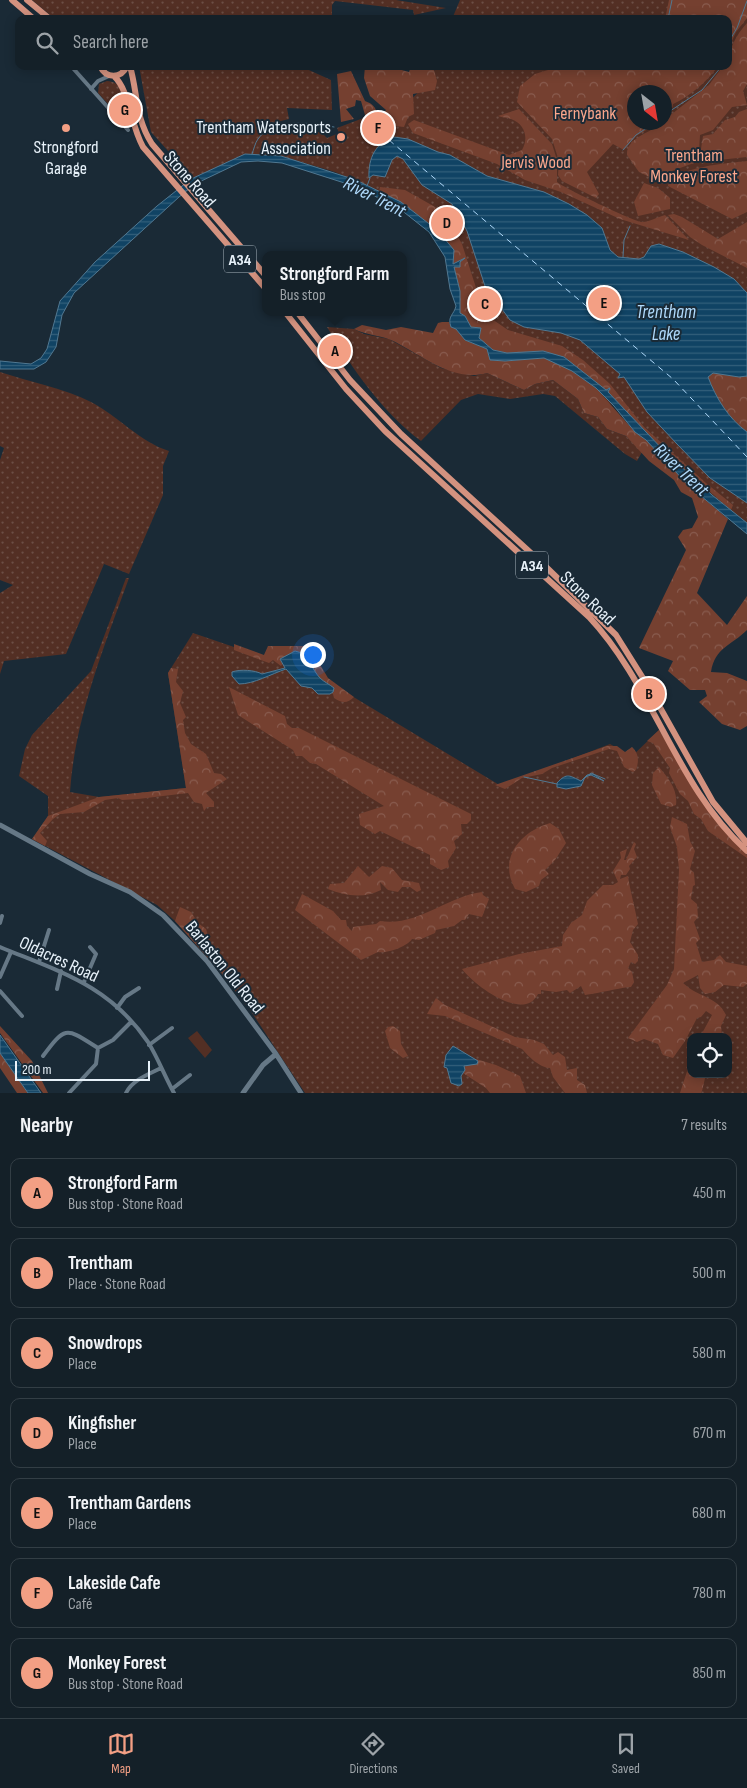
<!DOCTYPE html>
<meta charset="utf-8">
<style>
body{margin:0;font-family:"Sofia Sans Condensed",sans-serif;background:#212d34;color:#f1f3f6}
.controls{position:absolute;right:15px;bottom:15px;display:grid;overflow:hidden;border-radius:10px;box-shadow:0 2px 12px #0003}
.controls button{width:45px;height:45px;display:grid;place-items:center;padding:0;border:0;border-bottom:1px solid #333e45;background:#142028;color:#f1f3f6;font:25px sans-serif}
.compass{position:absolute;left:627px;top:85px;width:45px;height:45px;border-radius:50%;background:#142028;box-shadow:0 2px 12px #0003;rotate:149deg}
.scale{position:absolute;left:15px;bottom:12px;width:135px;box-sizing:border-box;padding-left:5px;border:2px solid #e8f2fa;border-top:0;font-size:14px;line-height:18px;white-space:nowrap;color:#e8f2fa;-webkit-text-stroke:4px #1a2a36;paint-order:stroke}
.you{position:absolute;left:312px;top:654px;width:18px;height:18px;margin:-12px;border:4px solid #fff;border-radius:50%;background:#1a73e8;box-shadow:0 0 0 8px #1a73e833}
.badge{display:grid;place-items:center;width:32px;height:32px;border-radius:50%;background:#f39f84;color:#111;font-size:16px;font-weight:700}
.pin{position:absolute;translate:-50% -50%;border:2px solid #fff;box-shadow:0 1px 5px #0006}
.popup{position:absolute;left:262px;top:251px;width:145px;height:65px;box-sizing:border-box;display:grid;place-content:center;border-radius:10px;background:#142028;filter:drop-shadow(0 1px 4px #0005);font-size:16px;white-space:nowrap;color:#9da3a8}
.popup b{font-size:19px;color:#f1f3f6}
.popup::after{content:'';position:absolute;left:50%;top:100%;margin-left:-10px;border:10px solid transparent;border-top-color:#142028}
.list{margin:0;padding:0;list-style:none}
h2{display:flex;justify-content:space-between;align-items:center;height:65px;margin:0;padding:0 20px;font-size:21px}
h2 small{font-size:16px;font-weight:400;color:#9da3a8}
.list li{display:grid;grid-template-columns:32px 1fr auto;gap:15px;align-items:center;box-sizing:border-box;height:70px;margin:0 10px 10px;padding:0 10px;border:1px solid #333e45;border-radius:10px}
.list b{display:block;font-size:19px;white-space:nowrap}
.list p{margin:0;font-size:16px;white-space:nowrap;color:#9da3a8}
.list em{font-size:16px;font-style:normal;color:#9da3a8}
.icon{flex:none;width:28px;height:28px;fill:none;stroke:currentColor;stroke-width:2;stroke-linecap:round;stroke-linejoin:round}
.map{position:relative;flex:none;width:747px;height:1093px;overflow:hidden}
.search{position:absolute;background:#142028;box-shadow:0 2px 12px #0003;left:15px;right:15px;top:15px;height:55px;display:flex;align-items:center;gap:12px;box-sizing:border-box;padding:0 18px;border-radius:10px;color:#9da3a8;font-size:19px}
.sheet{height:625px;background:#142028}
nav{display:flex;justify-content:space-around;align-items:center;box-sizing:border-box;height:70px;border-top:1px solid #333e45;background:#142028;font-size:14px;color:#9da3a8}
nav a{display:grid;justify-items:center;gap:2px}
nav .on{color:#f39f84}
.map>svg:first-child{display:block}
</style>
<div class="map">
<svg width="747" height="1093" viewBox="0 0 747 1093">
<defs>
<pattern id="green-dots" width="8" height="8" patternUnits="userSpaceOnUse" patternTransform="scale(1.25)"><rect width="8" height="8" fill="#532f24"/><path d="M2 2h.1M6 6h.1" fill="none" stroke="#6c4e45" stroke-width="1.8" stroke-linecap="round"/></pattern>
<pattern id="forest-crowns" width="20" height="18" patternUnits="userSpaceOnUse" patternTransform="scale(1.25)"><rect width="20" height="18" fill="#754030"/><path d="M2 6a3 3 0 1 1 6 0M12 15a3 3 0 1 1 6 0" fill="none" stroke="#895c4f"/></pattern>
<pattern id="water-rules" width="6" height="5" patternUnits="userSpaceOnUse" patternTransform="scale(1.25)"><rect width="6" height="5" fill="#104364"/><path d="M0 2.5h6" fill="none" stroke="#335f7b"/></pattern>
</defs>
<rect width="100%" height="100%" fill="#1a2a36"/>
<path fill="url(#green-dots)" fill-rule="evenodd" d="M32,0H396L446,8L414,15L413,10L335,1L332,5V19H55Z
M460,0H747V523L718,500L665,452L629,414L463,323H456L457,313L458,315L449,245L378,191L335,172L281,156L245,154L189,181L184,176L187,172L151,132L139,66H300L331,80L332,110L287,108L289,119L269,124L270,132H321L327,138L339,133L337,128L366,117L368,119L364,122L370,130H375L374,128L396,114L434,77V71L437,66H728V19H452ZM634,92H664V122H634Z
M107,81C128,83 120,101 122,112C123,117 127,122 129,127L98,93L99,84Z
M327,327L354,329L364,334L389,339L441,368L474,376L487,373L524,390L535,384L553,380L578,399L584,413L598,417L607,429L626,436L642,452L637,461L625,454L555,396L543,394L510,399L478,394L461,400L421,441C382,412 352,368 327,327Z
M0,372C30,382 63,388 91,402C118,416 140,442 169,451L163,466V495L129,574L104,564L66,654L4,661L0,674V593L13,585L0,580V460L4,448L0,446Z
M126,578H129C104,647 75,718 70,792L99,797L186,788L168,673L193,633L263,657L269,646L501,786L610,744L619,749L626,762L659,730L711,815L747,855V1093H305L250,1010L203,950L175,921L157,905L32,839L48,816V796L19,776L25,749L32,735L91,671ZM691,1037H728V1074H691Z"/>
<path fill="url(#forest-crowns)" d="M669,0H747V18L736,32L728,50V19H665Z
M747,23V84L743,91L747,105L732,107L713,130L700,135L699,151L694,163L652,178L639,172L627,155C626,137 653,132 664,122C665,121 666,118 668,117L709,85L723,66H728C728,50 736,35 747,23Z
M365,66H387L409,72L411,66H449L434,70L437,81L435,90L413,94L414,114L408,117L404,127L377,124L386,110L370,96L364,78Z
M544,66L598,70L626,66H718C708,81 689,97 673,104L671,112L665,117L664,92H634V122L658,123L636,136L624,150L613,144L587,172L599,194L596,198L562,181L558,175L559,161L552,139L517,102L520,86L535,74L548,70Z
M351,71L365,101C373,104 376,107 377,115L374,118L365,115L361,101L356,100L355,106L346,109L354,119L341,122L337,74Z
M519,109L552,144L557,160V182C562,187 635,222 642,222C650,222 657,217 665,215L689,240L620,219L561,192L525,180L497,164L413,133L408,124L414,120L509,155L522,150C529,138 525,124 511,119C507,117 503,118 498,116Z
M747,109V157L699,162L703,136L713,134L725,120L735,117L739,112Z
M747,161V212L732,219L668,186C672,167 730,163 747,161Z
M644,183L658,188L670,198V209L638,216L634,202Z
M380,187L405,190L444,212L462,244L486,319L489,317L508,330L562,346L583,360L610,384L644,427L706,483L733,505L731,510L665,452L608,392L609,388L607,391L564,357L543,351L507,353L493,350L479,338L481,328L471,327L465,316L460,313V291L454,267L460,262L454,265L451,249L437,230L379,192Z
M674,214L682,217L718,239L747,222V268L702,245L690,237L668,215Z
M442,322H449L451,327L456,329L465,340L487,349L490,360L505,361L545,358L572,371L596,388L635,432L646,440L689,486L728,519L697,593L727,625L747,596V630C731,646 715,647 711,672L727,673L747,681V726L740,730L722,724L699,702L707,696L705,690H690L668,671L673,661L639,648L686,550L678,537L683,530L692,528L698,517L692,498L681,492L674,480L649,461L626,436L607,429L598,417L584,413L578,399L553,380L535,384L524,390L487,373C452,383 421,354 391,340C379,335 366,335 354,329L362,325L386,330L401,327L433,333L438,323Z
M713,373L739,377L747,376V432C728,418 716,398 708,377Z
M234,644L264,655L268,646H303L315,656L328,678L354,697C347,704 342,703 334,698L332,690L284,662L281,666L273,660L269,663L234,650Z
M171,668L178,669L176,682L183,691L180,703L186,717L183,720L185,733L191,744L206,754L214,773L221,774L227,779L206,793L214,802V807H207L204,811L202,804L194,802L188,793L138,799L122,800L118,798L105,800L84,812L60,814L53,819L40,833L47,841L45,846L32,839L48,816L99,797L186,788L168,673Z
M229,687L285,716L287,724L292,728H299L471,814V820L467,824H461L462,834L454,841L456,848L448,861L449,867L441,870L430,864V855L380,831L375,834L360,825L359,814L384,806L316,764L310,763L302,756H296L293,750L238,715Z
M659,730L711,815L747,855V858L708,831L701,819L694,814L688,801L680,794L669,773L670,768L653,743L647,741Z
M607,746H617L625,752L632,747C639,753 639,762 636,770L633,772L624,767L617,751L609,749L552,768L542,774L522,778L505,789L495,785Z
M659,767C668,778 678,789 676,805L671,807L661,804L652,785L653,773Z
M672,817L687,824L690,841L695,851L690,869L694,873L695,885L693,886L691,899L697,904L698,917L694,922L700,939L696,943L702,962L714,960L720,955L726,962L747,966V984L743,987L724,985L715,992L705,994L700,988L698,975L683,983C699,998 717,996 726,1015L721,1026L722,1037H700L712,1015L706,1011L701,1017L697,1018L685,1041L673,1058L663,1055L658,1044L644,1039L637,1042L628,1038L667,985L674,969L679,870L677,847L670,827Z
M550,823L559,829L566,843L555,860L545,870L549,874L541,880L539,886L526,892L515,889C498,858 520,832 550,823Z
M634,842L636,844L634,849L637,857L629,866L630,869L626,875H621L620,879L628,876C630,890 635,908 638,924L633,930L630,942L638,955V961L635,964L631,962L628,968L632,972L634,982L631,987C616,988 602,993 585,995L581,986L570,993L567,990L556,992L541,990V994H538C524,1023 474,985 462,969L519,954L562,946L563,935L571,923L582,915L587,901L603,885H613L618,882L613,871L621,858L620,852L627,849L624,860H626Z
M358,866L369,877L382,866L392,868L402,880L419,883L421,890L417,892L410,887H402L398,892L388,890L380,882L381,890C363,899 346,896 328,889L330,884L344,883Z
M482,892L483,895L489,899L482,917L469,914L465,920H462L454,926L436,930L435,933L419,940L412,939C408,946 387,954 378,952L361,960L295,910L302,894L333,911L341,920H346L347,926L352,931L353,927L376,924L380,921C417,927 448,896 482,892Z
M180,907L191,912L198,923L206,929L211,945C219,949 226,963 225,972L221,973L175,921Z
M436,998L445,1005L515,1037L534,1040L544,1044L553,1055L558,1052L565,1057L567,1070L577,1068V1080L585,1085L587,1093H565L553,1077L550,1068C540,1068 528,1056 522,1049L445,1016L427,1014Z
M0,1026L32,1061L48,1093H43L0,1033Z
M393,1026L400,1031L401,1044L408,1056L403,1058L390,1048L385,1031L388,1027Z
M0,1053L28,1093H17L0,1068Z
M476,1059L496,1065L520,1076L526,1093H490L486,1088L463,1073L466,1065L477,1063Z
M691,1059V1074H706L702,1091L701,1093H680Z"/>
<path fill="#532f24" d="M197,1031L212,1050L205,1058L188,1038Z"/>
<path fill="url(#water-rules)" stroke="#517891" d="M394,137L408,139L438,152L450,155L487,176L544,192L569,204L587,215L602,228L610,250L618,257L639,259L644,257L651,246L659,244L683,252L714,267L734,279L747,293V376L739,377L713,373L708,377C716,398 728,418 747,432V503L710,478L677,444L647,412L624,377L618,378L620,374L580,340L561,333L524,327L510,320L485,286L467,231L452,204L422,185L403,159L397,156L392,160L385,177L373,175L369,178C368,157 376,143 394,137Z
M245,154L281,156L356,180L401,202L437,230L454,250L453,264L465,258L460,262V267H454L460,291V313L465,316L471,327L481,328L479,338L493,350L507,353L543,351L564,357L606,390L610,388L608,392L665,452L712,495L747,523V534L689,486L646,440L635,432L614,406L596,388L572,371L544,358L505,361L490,360L487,349L465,340L456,329L451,327C447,316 454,315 456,306L450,289L445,257L429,232L400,209L357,187L282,163L258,161L241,162L195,184L179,197L74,293L62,315L56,347L46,362L34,369H0V361L31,364L41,358L47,349L60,301L95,262L157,206L191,179Z
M295,651C309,653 311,669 320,678C324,682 329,684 334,688L333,692L330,694H318L312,688L301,686L286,669C271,674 254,684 239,684L232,676V672C240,669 255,670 262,674L285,668L280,659Z
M593,774L604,781L591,775L585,777L581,786L566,789L557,787V783C567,772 570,776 581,781L587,775Z
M0,1035L41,1093H28L0,1053Z
M453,1046L478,1061L477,1064L464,1066L465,1070L461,1076L462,1084L459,1086L451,1083L447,1068L444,1067L446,1055Z"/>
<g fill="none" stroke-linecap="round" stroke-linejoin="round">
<path stroke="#517891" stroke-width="1" d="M668,19L672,0
M728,43L737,28L747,1
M664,115L702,90L722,66
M623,150L636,135L656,122
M252,154C254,149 255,143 258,139C273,117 312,123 334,127
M367,186L370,178
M623,257L624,240L630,226
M524,777L557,784
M581,781L591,773L605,779"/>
<path stroke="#afd9fb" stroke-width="1" stroke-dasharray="6 5" stroke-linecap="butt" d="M389,140L673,379L747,457"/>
<path stroke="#667886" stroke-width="4" d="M71,66L128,130
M91,89L98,81L109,76
M0,923L2,916
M0,947C60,972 109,985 148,1042C158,1058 165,1077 174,1093
M39,962L49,930
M0,977L11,952
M84,982L96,954L90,947
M57,989L61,971
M0,991L22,1016
M117,1008L125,997L139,988
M149,1045L172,1028
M43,1056C66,1025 66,1028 98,1048L113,1040L131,1022
M172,1089L190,1075
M69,1093L96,1064L98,1048
M126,1093C132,1080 149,1074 161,1068"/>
<path stroke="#667886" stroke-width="5" d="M0,825L90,874L130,892L163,915L207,961L276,1054L301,1093
M243,1093L263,1065L276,1054"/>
<path stroke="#d4927f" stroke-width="6" d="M12,0L34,19
M27,0L50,19
M100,66C106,79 121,79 127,66
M130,66C138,95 135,117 152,144L266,276
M114,76C130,91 130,124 143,147L266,289
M285,312L346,389L385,431L589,617C654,686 676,787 747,851
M297,312L350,380L401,434L544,565L616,635L648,686L713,802L747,843"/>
</g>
<g fill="#f39f84" stroke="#1a2a36" stroke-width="2">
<circle cx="66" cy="128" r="5"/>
<circle cx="341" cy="137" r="5"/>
</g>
<g text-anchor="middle" stroke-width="4" stroke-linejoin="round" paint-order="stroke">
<g fill="#1a2a36" stroke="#aab6bf" stroke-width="1">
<rect x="224" y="245.5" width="32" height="27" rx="4"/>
<rect x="516" y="551.5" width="32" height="27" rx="4"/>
</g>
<g font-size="16" font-weight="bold" fill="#e8f2fa">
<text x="240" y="265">A34</text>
<text x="532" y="571">A34</text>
</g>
<g font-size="18" fill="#fca78c" stroke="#1a2a36">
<text x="585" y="119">Fernybank</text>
<text x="694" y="161">Trentham<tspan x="694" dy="21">Monkey Forest</tspan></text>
<text x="536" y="168">Jervis Wood</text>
</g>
<g font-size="18" fill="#e8f2fa" stroke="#1a2a36" text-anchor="end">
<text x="331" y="133">Trentham Watersports<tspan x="331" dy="21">Association</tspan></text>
<text x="66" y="153" text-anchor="middle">Strongford<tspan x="66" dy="21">Garage</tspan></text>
</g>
<g font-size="18" fill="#e8f2fa" stroke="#1a2a36">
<text transform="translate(190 179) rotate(49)" y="6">Stone Road</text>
<text transform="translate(588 598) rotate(44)" y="6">Stone Road</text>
<text transform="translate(59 959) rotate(25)" y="6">Oldacres Road</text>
<text transform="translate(225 967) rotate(51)" y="6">Barlaston Old Road</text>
</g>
<g font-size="19" font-style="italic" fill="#afd9fb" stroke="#1a2a36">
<text transform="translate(375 196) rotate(27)" y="7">River Trent</text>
<text x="666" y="318">Trentham<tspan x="666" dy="22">Lake</tspan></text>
<text transform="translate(682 469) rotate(43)" y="7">River Trent</text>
</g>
</g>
</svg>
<div class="controls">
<button><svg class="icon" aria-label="locate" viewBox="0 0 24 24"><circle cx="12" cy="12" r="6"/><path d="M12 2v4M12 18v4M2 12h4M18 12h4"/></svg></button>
</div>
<svg class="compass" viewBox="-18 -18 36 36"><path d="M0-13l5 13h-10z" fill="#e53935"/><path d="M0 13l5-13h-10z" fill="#9da3a8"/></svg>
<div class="scale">200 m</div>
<div class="you"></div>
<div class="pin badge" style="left:335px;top:351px">A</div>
<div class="popup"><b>Strongford Farm</b>Bus stop</div>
<div class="pin badge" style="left:649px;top:694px">B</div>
<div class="pin badge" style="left:485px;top:304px">C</div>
<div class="pin badge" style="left:447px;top:223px">D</div>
<div class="pin badge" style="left:604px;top:303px">E</div>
<div class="pin badge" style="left:378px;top:128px">F</div>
<div class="pin badge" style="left:125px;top:110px">G</div>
<div class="search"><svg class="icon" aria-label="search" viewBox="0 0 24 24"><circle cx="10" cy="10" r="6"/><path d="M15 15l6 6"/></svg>Search here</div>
</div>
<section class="sheet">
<h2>Nearby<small>7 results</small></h2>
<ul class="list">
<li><span class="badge">A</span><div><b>Strongford Farm</b><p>Bus stop · Stone Road</p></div><em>450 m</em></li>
<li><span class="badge">B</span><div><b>Trentham</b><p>Place · Stone Road</p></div><em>500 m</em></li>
<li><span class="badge">C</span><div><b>Snowdrops</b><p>Place</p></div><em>580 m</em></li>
<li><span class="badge">D</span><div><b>Kingfisher</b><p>Place</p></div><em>670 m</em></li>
<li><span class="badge">E</span><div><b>Trentham Gardens</b><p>Place</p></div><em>680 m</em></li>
<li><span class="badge">F</span><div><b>Lakeside Cafe</b><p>Café</p></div><em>780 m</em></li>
<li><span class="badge">G</span><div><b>Monkey Forest</b><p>Bus stop · Stone Road</p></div><em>850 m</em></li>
</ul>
</section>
<nav>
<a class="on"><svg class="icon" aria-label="map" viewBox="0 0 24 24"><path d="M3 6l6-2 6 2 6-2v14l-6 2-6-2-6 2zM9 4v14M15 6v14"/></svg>Map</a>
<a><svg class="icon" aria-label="directions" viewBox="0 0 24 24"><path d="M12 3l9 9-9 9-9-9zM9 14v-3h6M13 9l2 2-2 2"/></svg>Directions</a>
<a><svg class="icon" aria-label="saved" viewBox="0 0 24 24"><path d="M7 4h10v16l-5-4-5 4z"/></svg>Saved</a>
</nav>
